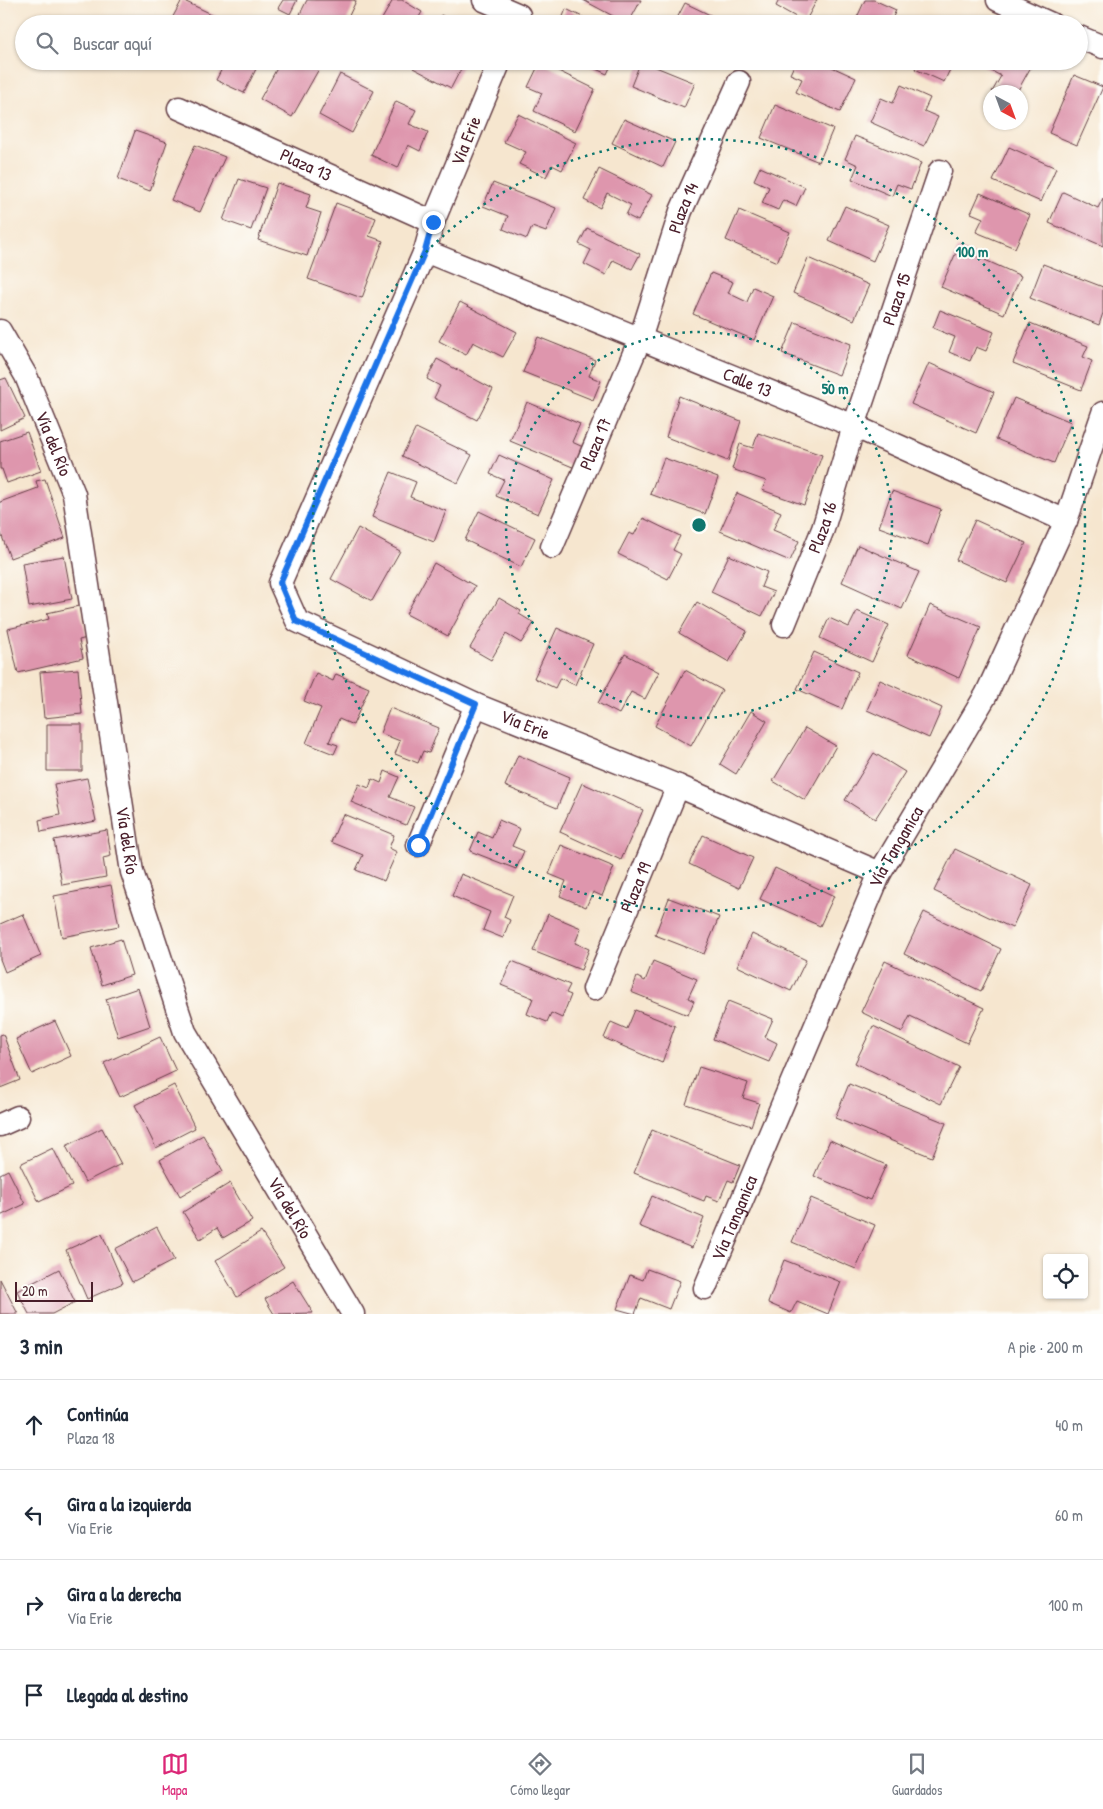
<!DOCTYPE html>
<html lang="es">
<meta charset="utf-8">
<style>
body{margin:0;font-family:"Patrick Hand",sans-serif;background:#f6f6f7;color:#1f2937}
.controls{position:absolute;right:15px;bottom:15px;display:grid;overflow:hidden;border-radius:5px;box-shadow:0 1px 4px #0004}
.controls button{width:45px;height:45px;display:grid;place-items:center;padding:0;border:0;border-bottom:1px solid #e0e1e3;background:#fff;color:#1f2937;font:25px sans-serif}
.compass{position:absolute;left:983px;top:85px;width:45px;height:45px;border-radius:50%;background:#fff;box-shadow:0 1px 4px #0004;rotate:139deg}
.scale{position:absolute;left:15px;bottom:12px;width:78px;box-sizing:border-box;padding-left:5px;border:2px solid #4a1f2b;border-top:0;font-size:14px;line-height:18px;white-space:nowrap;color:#4a1f2b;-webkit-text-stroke:4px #fdfcf7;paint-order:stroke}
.stop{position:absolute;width:15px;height:15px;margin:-11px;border:4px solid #1a73e8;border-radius:50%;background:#fff}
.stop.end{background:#1a73e8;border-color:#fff;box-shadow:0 1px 5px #0008}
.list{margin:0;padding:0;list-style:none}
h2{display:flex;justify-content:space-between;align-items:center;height:65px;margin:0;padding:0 20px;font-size:21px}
h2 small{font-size:16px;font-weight:400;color:#747a83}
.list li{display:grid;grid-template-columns:32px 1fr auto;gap:15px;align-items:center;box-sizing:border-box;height:90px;padding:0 20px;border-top:1px solid #e0e1e3}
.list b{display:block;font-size:19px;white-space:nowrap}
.list p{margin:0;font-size:16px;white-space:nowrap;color:#747a83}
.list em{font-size:16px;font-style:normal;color:#747a83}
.icon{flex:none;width:28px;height:28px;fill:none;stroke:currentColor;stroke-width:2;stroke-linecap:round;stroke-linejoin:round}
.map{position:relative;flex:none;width:1103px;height:1314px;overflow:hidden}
.search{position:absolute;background:#fff;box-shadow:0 1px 4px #0004;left:15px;right:15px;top:15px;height:55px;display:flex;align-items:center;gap:12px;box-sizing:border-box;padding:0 18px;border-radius:28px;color:#747a83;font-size:19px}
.sheet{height:425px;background:#fff}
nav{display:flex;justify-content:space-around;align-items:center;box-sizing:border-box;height:70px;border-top:1px solid #e0e1e3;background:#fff;font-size:14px;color:#747a83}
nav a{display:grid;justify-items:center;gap:2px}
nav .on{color:#db2777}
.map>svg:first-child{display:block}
</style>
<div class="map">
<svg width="1103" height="1314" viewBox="0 0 1103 1314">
<rect width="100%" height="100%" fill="#fdfcf7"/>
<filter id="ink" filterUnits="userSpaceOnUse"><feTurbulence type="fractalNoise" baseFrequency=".02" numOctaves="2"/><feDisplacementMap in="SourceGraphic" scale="10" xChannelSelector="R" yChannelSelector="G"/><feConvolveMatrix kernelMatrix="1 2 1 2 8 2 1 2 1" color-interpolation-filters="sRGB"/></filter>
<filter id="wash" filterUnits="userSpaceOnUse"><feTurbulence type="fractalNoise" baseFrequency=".0096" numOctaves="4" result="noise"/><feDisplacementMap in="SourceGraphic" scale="20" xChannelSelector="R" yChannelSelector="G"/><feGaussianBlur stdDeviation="1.12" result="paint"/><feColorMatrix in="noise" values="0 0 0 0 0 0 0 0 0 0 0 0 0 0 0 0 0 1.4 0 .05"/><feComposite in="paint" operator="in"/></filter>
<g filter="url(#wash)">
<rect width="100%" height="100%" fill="#f6e6cf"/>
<g id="blocks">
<path fill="#de96ad" d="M182,0L220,18L217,24H169Z
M283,0H297L290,14L278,8Z
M307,0H353L356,1L345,24H311L313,20L300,14Z
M393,0H402L422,12L415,24H379Z
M583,0H641L628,24Z
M779,0H817L805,22L776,6Z
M865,0H874L896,10L890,24H854Z
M685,3L729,24H674Z
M566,9L597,24H560Z
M441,15L458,24H436Z
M184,61H198L195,67Z
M226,61H260L244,93L216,80Z
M281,61H310L320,67L292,117L260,99Z
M416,61H465L451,88L413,68Z
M578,61H613L607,74Z
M641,61L695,83L684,108L631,86Z
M796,61H819L856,78L840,112L796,92L802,79L790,74Z
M919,61H954L944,82L915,69Z
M987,61H1025L1032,65L1017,92H992L1001,76L984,67Z
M540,62L595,89L575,131L534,111L542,93L528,87Z
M340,74L374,91L352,133L319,115Z
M1074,75L1103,87L1077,145L1049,133Z
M901,85L930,98L924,111L938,117L924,146L870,122L881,98L893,103Z
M396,101L416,110L409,124L428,132L420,151L408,145L398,168L371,155Z
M775,105L833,129L819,162L761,138Z
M518,114L576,143L562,170L552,165L546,177L519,164L526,152L504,142Z
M624,119L675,142L663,167L612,143Z
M135,131L167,142L150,191L118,179Z
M855,136L921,163L911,189L897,184L892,196L852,179L858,165L845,159Z
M195,145L225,157L200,212L171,200Z
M1009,147L1056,168L1041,202L993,181Z
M760,167L805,187L796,206L783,200L778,210L762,203L769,187L754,180Z
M599,169L652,195L638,221L626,215L631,205L607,193L600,208L584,200Z
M239,179L266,188L251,230L223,220Z
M277,183L311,194L306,208L321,213L307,256L258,240Z
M493,183L556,208L546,232L532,227L527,239L503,229L508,216L483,206Z
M1063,192L1098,208L1103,198V246L1049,223Z
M980,193L1030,215L1015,248L976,232L983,218L971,213Z
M336,203L376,218L369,236L383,241L362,298L308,279Z
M845,206L889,225L873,261L829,241Z
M739,210L790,232L777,262L726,240Z
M587,228L640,254L632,269L613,260L606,275L584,264L591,250L579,244Z
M958,248L1021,276L1004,314L941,287Z
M808,258L869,285L854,320L793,293Z
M1043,264L1103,287V313L1099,325L1030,298Z
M711,273L733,282L728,293L747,302L753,287L773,296L754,340L693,314Z
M460,302L517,332L503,357L473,342L466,355L439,341Z
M940,310L994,332L986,351L976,347L970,361L949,352L955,337L933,328Z
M795,322L851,344L839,375L782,353Z
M1030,323L1088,346L1083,357L1092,361L1081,390L1013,363Z
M538,337L595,360L589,376L601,381L593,400L523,372Z
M437,359L493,389L477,420L434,398L440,386L427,379Z
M929,363L994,392L976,433L911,404Z
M6,378L25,418L0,430V380Z
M679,396L741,421L728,461L666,437Z
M1014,398L1071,422L1054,463L996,439Z
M527,402L580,424L572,442L583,447L575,468L510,441Z
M416,428L472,455L458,483L402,456Z
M27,432L41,471L7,483L2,469H0V441Z
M758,433L822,455L804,505L762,490L766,481L732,469L740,444L753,448Z
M499,455L554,480L538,514L496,496L504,480L490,474Z
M664,458L718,478L705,514L650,494Z
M391,472L416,482L410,497L446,511L434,542L372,517Z
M45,479L65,538L10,558L0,531V502L38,488L36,481Z
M892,491L941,509L928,545L879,527Z
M737,493L781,512L773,530L799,541L790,561L720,531Z
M479,511L535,538L521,567L465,540Z
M643,518L680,536L673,550L681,554L668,579L618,554L629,533L634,535Z
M975,520L1026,543L1007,583L956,560Z
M358,528L400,551L372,601L331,579Z
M858,545L919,572L902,609L842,582Z
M729,555L767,572L761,587L774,592L762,616L711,592Z
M64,556L72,599L29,607L22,563Z
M434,563L475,586L448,636L406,614Z
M499,598L521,611L519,614L534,623L521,643L506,634L491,660L470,648Z
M697,602L747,631L729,662L679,633Z
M930,605L981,627L959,678L908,655Z
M79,606L87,638L79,640L83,658L18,673L8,629L49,619L47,613Z
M857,611L889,625L872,662L820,638L829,618L849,627Z
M557,628L593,644L575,685L560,678L555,688L534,678Z
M814,652L858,672L842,709L797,689Z
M625,654L659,672L645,699L631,692L619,714L598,703Z
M78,669L82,714L44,718L40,672Z
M685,670L722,690L691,746L655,726Z
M316,673L333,681L336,674L369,688L353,725L339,719L329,742L338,745L334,754L306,743L321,708L304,701Z
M880,680L942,708L929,738L867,710Z
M390,708L439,728L429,753L423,751L418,763L395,754L400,741L380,733Z
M751,711L767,721L736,774L720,764Z
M47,724H82V771H47Z
M805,728L836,746L805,800L773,781Z
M874,753L905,772L875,819L845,800Z
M518,755L570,777L557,808L505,786Z
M385,771L399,777L390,797L414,807L406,825L351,802L359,784L369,788L372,779L381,783Z
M87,778L96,821L41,832L39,820L60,815L54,784Z
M582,783L643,810L621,860L560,832Z
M343,814L394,835L389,848L397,852L384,881L356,870L363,855L331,842Z
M499,820L520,829L512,846L524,851L516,869L470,851L478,832L492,838Z
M107,830L111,856L103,858L106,877L62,885L54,840Z
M703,835L753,858L739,888L689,864Z
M561,845L614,867L602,896L593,892L586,907L560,896L566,881L549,874Z
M955,849L1032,885L1012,928L934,891Z
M775,868L834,896L820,926L760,899Z
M461,874L513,895L504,917L510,920L503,938L483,930L490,912L452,896Z
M111,885L119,926L62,937L54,896Z
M669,898L719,917L704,954L655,935Z
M924,912L1001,949L981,991L904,954Z
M23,914L41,956L5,972L0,959V924Z
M548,914L581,928L575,943L589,949L581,970L533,951Z
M752,934L806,960L791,991L737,966Z
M121,939L132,975L102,985L91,948Z
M512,961L570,985L566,993L571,995L562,1018L551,1013L547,1022L527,1014L533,998L501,985Z
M653,961L697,979L688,998L694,1001L688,1015L631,992L637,977L645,981Z
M885,961L984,1008L967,1043L910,1016L902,1032L861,1012Z
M138,988L150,1026L118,1037L106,999Z
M728,1001L773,1019L765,1037L777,1043L769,1062L713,1039Z
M635,1010L675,1026L662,1063L604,1038L611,1022L627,1029Z
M55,1021L71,1056L32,1074L16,1039Z
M873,1026L959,1067L941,1104L855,1063Z
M3,1034L20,1080L0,1088V1035Z
M160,1037L176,1071L120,1097L104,1063Z
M699,1067L748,1083L743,1098L759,1103L751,1126L686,1104Z
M849,1084L946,1123L932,1157L835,1118Z
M174,1085L195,1128L156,1148L135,1105Z
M102,1128L121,1164L85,1182L66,1146Z
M652,1130L740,1165L733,1182L728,1180L719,1201L706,1196L704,1201L634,1173Z
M203,1135L223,1171L180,1196L160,1160Z
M830,1140L886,1165L870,1200L814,1176Z
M53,1148L72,1186L39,1202L20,1164Z
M8,1170L25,1204L0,1216V1174Z
M230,1183L252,1221L223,1238L217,1228L200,1239L183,1212Z
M652,1196L704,1218L692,1248L639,1226Z
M811,1198L875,1225L856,1269L792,1242Z
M157,1227L174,1260L132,1282L115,1249Z
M261,1232L284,1267L237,1297L215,1261Z
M102,1234L123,1283L87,1299L66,1250Z
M784,1260L841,1282L828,1314L797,1301L791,1313L768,1303Z
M59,1269L75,1302L52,1314H29L17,1291Z
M647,1269L680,1281L669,1309L641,1298L635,1314L617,1309L630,1275L643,1280Z
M0,1279L18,1314H0Z
M293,1281L313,1313L274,1314L265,1299Z"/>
</g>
</g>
<g filter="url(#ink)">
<use href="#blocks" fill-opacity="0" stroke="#643d44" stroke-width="1"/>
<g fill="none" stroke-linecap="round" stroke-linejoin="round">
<g stroke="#643d44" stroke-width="25">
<g id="minor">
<path d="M484,0L519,15"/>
<path d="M998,0L1051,24"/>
<path d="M1079,37L1103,47"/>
<path id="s1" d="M500,61L433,222L425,251L280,583L297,621L476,705L678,786L880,873"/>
<path id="s2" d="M179,108L433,222"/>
<path id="s3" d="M425,251L854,426L1066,521"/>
<path id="s4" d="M0,331L26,376L74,494L132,872L185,1032L353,1314"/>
<path id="s5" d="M552,547L640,339L681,211L739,82"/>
<path id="s6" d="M784,625L823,529L854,426L940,171"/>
<path d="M418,845L476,705"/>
<path id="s7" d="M594,989L678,786"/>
<path d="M0,1125L18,1117"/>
<path id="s8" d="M705,1288L880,873L986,695L1066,521L1103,413"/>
</g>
</g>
<use href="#minor" stroke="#fff" stroke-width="22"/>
</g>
</g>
<g fill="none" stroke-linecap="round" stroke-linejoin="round" filter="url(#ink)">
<path stroke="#1a73e8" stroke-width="6" d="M418,845L476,704L296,621L280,583L425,251L433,222"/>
</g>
<g fill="none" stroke="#0f766e" stroke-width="2.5" stroke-dasharray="2.5 5">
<circle cx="699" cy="525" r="193"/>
<circle cx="699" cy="525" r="386"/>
</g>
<g text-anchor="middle" stroke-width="4" stroke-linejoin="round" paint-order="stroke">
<g font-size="18" fill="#4a1f2b" stroke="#fdfcf7">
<text transform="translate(466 141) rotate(-68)" y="6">Via Erie</text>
<text dy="6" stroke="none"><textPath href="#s2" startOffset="139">Plaza 13</textPath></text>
<text dy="6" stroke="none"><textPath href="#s5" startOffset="364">Plaza 14</textPath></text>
<text dy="6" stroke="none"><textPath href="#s6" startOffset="345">Plaza 15</textPath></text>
<text dy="6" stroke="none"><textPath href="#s3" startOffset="348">Calle 13</textPath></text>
<text dy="6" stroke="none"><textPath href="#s4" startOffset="125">Vía del Río</textPath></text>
<text dy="6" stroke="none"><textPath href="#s5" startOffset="112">Plaza 17</textPath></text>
<text dy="6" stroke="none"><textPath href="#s6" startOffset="105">Plaza 16</textPath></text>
<text dy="6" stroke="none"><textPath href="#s1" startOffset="859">Vía Erie</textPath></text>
<text dy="6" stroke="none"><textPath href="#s4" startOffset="530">Vía del Río</textPath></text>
<text dy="6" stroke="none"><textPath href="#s8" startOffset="481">Vía Tanganica</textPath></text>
<text dy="6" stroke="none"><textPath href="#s7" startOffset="110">Plaza 19</textPath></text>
<text dy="6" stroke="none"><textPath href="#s4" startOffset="935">Vía del Río</textPath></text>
<text dy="6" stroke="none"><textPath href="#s8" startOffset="76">Vía Tanganica</textPath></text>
</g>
</g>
<circle cx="699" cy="525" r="8" fill="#0f766e" stroke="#fdfcf7" stroke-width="2.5"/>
<g font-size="15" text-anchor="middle" font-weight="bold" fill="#0f766e" stroke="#fdfcf7" stroke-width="4" stroke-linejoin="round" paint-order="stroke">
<text x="972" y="257">100 m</text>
<text x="835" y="394">50 m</text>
</g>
</svg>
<div class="controls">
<button><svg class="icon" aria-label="locate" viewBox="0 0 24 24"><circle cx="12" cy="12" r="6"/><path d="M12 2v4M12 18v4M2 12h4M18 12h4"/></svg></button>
</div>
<svg class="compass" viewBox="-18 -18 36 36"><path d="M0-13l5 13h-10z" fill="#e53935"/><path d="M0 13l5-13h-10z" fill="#747a83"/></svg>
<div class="scale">20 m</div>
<div class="stop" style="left:418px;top:845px"></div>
<div class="stop end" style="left:433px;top:222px"></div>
<div class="search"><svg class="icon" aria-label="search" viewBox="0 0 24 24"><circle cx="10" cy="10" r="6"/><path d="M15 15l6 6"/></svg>Buscar aquí</div>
</div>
<section class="sheet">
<h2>3 min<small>A pie · 200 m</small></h2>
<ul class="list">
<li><svg class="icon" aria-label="ahead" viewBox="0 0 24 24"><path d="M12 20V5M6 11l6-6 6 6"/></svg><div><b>Continúa</b><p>Plaza 18</p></div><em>40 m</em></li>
<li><svg class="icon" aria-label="left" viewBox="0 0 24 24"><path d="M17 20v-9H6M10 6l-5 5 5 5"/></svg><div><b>Gira a la izquierda</b><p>Vía Erie</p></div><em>60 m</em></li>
<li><svg class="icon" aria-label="right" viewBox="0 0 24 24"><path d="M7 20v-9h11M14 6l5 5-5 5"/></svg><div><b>Gira a la derecha</b><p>Vía Erie</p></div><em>100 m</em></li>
<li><svg class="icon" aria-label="arrive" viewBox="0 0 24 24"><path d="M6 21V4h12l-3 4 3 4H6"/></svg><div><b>Llegada al destino</b></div></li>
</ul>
</section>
<nav>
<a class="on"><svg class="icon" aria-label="map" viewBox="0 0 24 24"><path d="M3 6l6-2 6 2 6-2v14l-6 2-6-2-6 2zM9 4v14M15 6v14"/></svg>Mapa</a>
<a><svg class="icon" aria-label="directions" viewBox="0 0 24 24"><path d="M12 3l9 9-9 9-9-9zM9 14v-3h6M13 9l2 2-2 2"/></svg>Cómo llegar</a>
<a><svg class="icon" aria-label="saved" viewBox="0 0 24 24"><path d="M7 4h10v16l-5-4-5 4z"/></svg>Guardados</a>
</nav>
